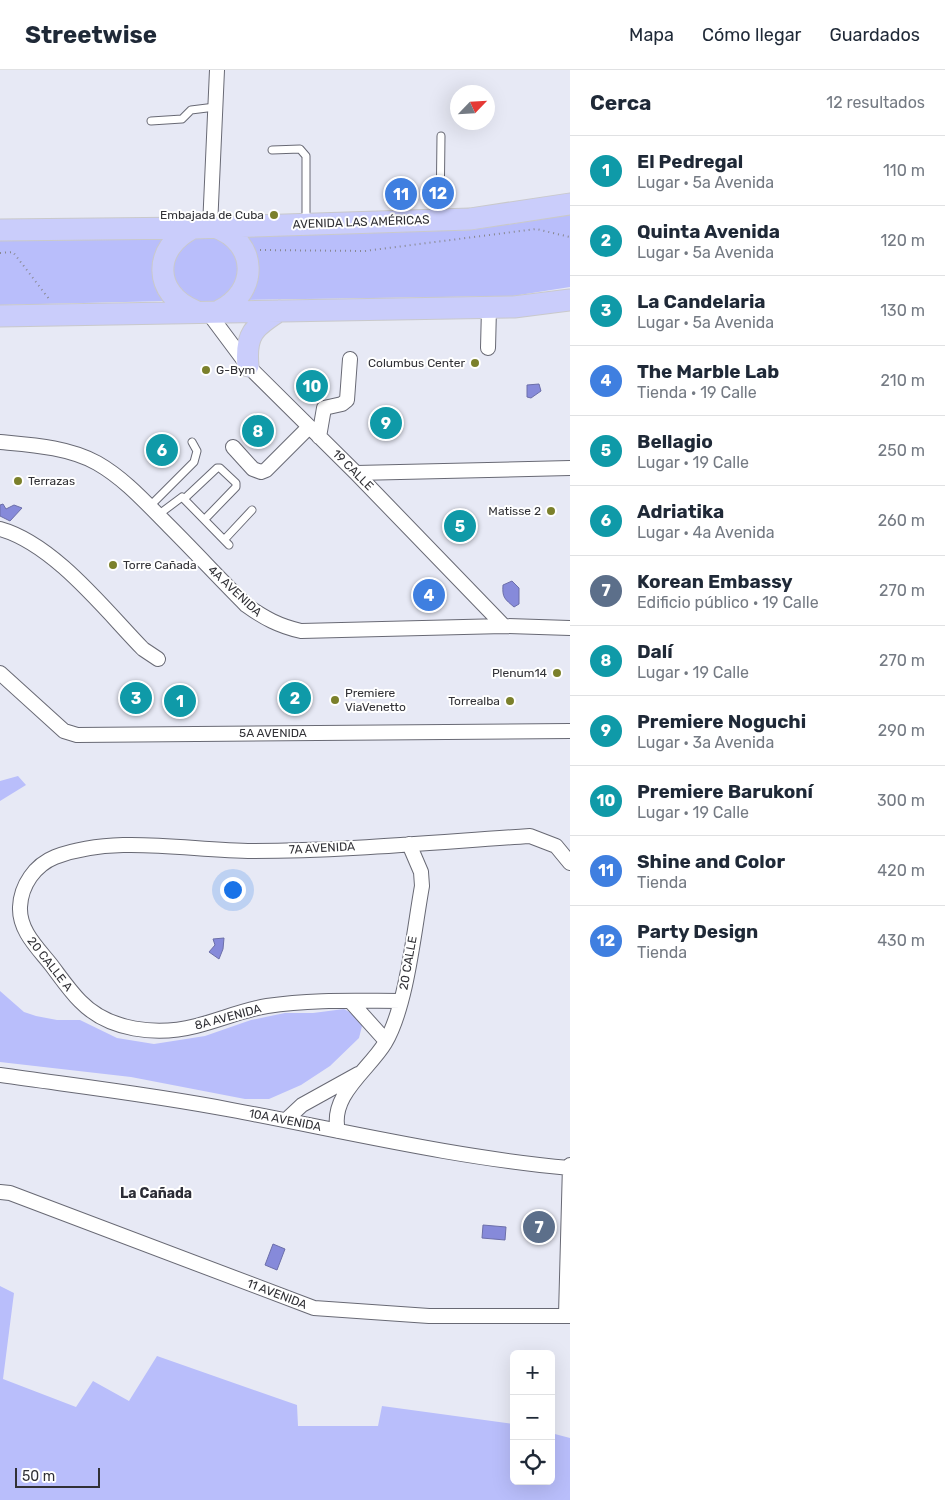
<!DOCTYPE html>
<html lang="es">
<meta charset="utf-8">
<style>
body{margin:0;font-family:Rubik,sans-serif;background:#f2f2f3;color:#1f2937}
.controls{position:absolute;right:15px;bottom:15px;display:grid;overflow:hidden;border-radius:8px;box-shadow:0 5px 20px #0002}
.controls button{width:45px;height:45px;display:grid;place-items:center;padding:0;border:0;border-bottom:1px solid #e0e1e3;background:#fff;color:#1f2937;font:25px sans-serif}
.compass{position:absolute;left:450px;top:15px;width:45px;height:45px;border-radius:50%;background:#fff;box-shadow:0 5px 20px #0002;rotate:65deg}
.scale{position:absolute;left:15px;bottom:12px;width:85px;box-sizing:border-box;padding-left:5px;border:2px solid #313136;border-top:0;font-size:14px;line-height:18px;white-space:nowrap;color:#313136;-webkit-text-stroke:4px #fff;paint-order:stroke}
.you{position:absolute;left:232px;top:819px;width:18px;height:18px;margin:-12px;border:4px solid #fff;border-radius:50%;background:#1a73e8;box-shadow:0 0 0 8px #1a73e833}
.badge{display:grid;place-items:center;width:32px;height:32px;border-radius:50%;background:#0b8043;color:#fff;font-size:16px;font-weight:700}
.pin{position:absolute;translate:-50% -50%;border:2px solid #fff;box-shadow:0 1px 5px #0006}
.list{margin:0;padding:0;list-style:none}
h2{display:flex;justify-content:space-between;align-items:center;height:65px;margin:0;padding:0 20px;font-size:21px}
h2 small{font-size:16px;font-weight:400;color:#747a83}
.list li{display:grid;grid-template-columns:32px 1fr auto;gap:15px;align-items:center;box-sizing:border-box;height:70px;padding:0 20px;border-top:1px solid #e0e1e3}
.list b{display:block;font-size:19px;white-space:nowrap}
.list p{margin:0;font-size:16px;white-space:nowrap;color:#747a83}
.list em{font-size:16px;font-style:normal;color:#747a83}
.icon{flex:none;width:28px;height:28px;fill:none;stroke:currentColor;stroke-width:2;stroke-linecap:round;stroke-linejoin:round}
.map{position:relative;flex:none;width:570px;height:1430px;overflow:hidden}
header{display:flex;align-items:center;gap:30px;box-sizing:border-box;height:70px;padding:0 25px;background:#fff;border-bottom:1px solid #e0e1e3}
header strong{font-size:24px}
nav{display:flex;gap:28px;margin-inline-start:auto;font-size:18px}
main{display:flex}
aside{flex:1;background:#fff}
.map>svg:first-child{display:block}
</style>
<header>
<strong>Streetwise</strong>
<nav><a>Mapa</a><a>Cómo llegar</a><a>Guardados</a></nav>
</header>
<main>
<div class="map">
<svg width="570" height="1430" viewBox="0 0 570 1430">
<rect width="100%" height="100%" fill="#e7e9f5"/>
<path fill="#b9befb" d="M570,145V217L513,226L245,230L244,167L471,160Z
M214,163L242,189L233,226L197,237L169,211L178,174Z
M165,169L167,231L0,235V171Z
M18,706L26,715L0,731V711Z
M0,921L24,942L36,946L57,950H80L117,968L154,974L205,966L251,950L285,943H313L344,939L357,946L362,956L359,968L330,996L301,1015L269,1029H245L131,1007L0,992Z
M0,1216L14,1223L3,1309L76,1337L93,1311L129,1331L157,1286L297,1335L298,1356H378L382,1336L514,1354V1411H551V1363L570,1368V1430H0Z"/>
<path fill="#868ada" stroke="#6c6fa9" d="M539,314L541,321L531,328L527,327V315Z
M3,434L6,439L14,435L22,438L10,451L0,446V435Z
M512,511L519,518V534L514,537C505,529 502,528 503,515Z
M224,868L223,879L219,889L209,882L215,875L213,869Z
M483,1155L506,1157L505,1170L482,1168Z
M273,1174L285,1179L277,1200L265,1195Z"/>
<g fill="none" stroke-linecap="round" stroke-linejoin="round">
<g stroke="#686974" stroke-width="9">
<path id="service" d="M151,51L182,49L191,40L215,37
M272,80L300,79L306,86V151
M440,147L441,66
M184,429L217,398H220L236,413V417L205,449
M150,436L194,392L197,381L192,372
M158,445L182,427L229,475
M224,470L252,440"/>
</g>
<g stroke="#686974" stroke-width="16">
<path id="minor" d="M210,157L217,0
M207,241L248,296L356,403L504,556
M488,278L489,238
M319,367L324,338L342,334L347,330L350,289
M0,372C32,375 68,377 97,393C125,409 146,433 169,456C195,482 220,509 246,535C264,548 279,556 301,561L504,556L570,558
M233,377L253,399L261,402L266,400L309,357
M356,403L570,398
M0,459C54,474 105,540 143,579L158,589
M0,603L64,661L77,665L570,661
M401,931C358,931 311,929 267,936C243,940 220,950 196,956C157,966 109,961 80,931C70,921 61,908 52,896C38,878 19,861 20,837C21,815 35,795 55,787C116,764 189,781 253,781C345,781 438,772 530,766L556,776L570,793
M351,932L386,971
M0,1005C77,1016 155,1025 232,1040C344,1061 456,1088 570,1098
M286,1050L302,1035L358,1004
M338,1061C329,1025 369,1000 385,973C407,936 414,860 422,816L421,802L409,774
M0,1122L10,1123L314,1238L429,1246H570
M566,1245L570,1095"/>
</g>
<g stroke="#c9c9cb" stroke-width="23">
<path id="primary" d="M215,157C258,172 259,222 219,241
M193,158C152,178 153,224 195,241
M0,160L193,158L470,149L570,134
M0,246L514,237L570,230
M248,296C245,264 254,257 279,241"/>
</g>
<path stroke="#888891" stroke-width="2" stroke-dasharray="1 4" stroke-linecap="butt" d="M260,180L365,181L536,159L570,167
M0,183L13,182L49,229"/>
<use href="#service" stroke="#fff" stroke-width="7"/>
<use href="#minor" stroke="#fff" stroke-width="14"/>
<use href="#primary" stroke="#cacdfb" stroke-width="21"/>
</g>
<g fill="#7b802b" stroke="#fff" stroke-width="2">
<circle cx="274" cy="145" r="5"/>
<circle cx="475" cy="293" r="5"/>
<circle cx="206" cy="300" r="5"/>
<circle cx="18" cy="411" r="5"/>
<circle cx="551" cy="441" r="5"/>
<circle cx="113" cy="495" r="5"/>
<circle cx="557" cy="603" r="5"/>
<circle cx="335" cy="630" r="5"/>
<circle cx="510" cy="631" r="5"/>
</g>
<g text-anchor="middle" stroke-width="4" stroke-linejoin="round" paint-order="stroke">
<g font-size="12" fill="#313136" stroke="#fff" text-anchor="end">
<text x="264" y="149">Embajada de Cuba</text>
<text x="465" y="297">Columbus Center</text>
<text x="216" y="304" text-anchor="start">G-Bym</text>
<text x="28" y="415" text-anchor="start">Terrazas</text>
<text x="541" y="445">Matisse 2</text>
<text x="123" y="499" text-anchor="start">Torre Cañada</text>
<text x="547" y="607">Plenum14</text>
<text x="345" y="627" text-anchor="start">Premiere<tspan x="345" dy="14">ViaVenetto</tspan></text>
<text x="500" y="635">Torrealba</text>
</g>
<g font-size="12" fill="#313136" stroke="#fff">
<text transform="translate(361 152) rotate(-2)" y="4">AVENIDA LAS AMÉRICAS</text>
<text transform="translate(353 400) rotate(45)" y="4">19 CALLE</text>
<text transform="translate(235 521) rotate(43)" y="4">4A AVENIDA</text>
<text x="273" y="667">5A AVENIDA</text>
<text transform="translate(322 778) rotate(-3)" y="4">7A AVENIDA</text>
<text transform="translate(408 893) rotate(-80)" y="4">20 CALLE</text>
<text transform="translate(50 894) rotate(52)" y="4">20 CALLE A</text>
<text transform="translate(228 947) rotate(-15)" y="4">8A AVENIDA</text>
<text transform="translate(285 1050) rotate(11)" y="4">10A AVENIDA</text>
<text transform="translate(277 1224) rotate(21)" y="4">11 AVENIDA</text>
</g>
<g font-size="14" font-weight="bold" fill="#2c2d36" stroke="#fff">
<text x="156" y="1128">La Cañada</text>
</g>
</g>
</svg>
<div class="controls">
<button>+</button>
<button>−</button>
<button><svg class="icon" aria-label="locate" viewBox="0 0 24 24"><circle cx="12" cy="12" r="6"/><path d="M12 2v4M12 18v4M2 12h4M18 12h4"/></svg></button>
</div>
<svg class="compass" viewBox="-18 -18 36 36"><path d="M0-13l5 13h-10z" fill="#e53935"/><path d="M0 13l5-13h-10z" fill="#747a83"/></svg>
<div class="scale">50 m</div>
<div class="you"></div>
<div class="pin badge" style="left:180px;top:631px;background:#0f9aa8">1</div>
<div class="pin badge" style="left:295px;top:628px;background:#0f9aa8">2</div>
<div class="pin badge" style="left:136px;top:628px;background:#0f9aa8">3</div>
<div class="pin badge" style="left:429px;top:525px;background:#3f7fe0">4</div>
<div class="pin badge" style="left:460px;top:456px;background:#0f9aa8">5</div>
<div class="pin badge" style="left:162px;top:380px;background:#0f9aa8">6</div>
<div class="pin badge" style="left:539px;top:1157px;background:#5c6f8a">7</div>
<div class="pin badge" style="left:258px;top:361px;background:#0f9aa8">8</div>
<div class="pin badge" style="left:386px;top:353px;background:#0f9aa8">9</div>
<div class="pin badge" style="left:312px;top:316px;background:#0f9aa8">10</div>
<div class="pin badge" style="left:401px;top:124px;background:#3f7fe0">11</div>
<div class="pin badge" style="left:438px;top:123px;background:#3f7fe0">12</div>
</div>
<aside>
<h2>Cerca<small>12 resultados</small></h2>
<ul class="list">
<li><span class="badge" style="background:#0f9aa8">1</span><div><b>El Pedregal</b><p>Lugar · 5a Avenida</p></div><em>110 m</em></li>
<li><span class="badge" style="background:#0f9aa8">2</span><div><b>Quinta Avenida</b><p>Lugar · 5a Avenida</p></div><em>120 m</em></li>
<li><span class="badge" style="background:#0f9aa8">3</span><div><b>La Candelaria</b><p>Lugar · 5a Avenida</p></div><em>130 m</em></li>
<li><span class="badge" style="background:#3f7fe0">4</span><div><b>The Marble Lab</b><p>Tienda · 19 Calle</p></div><em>210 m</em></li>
<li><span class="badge" style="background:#0f9aa8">5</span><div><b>Bellagio</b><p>Lugar · 19 Calle</p></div><em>250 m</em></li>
<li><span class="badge" style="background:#0f9aa8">6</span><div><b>Adriatika</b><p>Lugar · 4a Avenida</p></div><em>260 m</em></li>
<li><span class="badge" style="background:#5c6f8a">7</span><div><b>Korean Embassy</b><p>Edificio público · 19 Calle</p></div><em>270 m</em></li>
<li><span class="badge" style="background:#0f9aa8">8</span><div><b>Dalí</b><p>Lugar · 19 Calle</p></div><em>270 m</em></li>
<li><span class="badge" style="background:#0f9aa8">9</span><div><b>Premiere Noguchi</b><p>Lugar · 3a Avenida</p></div><em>290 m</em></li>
<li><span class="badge" style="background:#0f9aa8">10</span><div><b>Premiere Barukoní</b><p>Lugar · 19 Calle</p></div><em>300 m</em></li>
<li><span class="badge" style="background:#3f7fe0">11</span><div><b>Shine and Color</b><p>Tienda</p></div><em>420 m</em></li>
<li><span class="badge" style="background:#3f7fe0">12</span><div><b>Party Design</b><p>Tienda</p></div><em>430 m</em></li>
</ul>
</aside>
</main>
